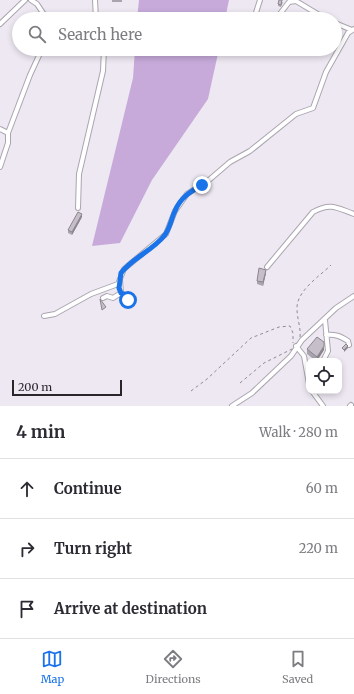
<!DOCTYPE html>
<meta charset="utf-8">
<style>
body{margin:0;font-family:Merriweather,serif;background:#f2f2f3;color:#2b2b33}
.controls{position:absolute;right:12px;bottom:12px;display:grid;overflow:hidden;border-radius:8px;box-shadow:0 2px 6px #0003}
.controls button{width:36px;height:36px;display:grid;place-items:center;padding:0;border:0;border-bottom:1px solid #e1e1e2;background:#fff;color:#2b2b33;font:20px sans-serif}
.scale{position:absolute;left:12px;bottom:10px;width:110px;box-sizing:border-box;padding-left:4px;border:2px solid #28262a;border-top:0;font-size:11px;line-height:14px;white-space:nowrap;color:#28262a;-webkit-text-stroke:3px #eee8f3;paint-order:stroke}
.stop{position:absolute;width:12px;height:12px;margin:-9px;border:3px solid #1a73e8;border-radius:50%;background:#fff}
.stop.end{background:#1a73e8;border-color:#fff;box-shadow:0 1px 4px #0008}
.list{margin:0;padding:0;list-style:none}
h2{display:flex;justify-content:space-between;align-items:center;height:52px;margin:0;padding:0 16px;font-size:17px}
h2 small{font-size:13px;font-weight:400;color:#7c7c81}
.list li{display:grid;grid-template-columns:26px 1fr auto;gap:12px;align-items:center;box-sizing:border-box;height:60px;padding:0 16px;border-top:1px solid #e1e1e2}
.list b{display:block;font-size:15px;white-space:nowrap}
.list em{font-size:13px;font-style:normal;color:#7c7c81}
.icon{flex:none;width:22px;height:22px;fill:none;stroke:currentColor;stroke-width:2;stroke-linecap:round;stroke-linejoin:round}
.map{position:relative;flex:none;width:354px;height:406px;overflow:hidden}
.search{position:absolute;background:#fff;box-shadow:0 2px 6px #0003;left:12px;right:12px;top:12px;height:44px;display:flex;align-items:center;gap:10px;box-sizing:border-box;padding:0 14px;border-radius:22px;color:#7c7c81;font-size:15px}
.sheet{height:232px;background:#fff}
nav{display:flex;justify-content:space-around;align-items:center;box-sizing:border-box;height:56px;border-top:1px solid #e1e1e2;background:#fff;font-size:11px;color:#7c7c81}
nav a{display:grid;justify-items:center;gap:2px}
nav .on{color:#1a73e8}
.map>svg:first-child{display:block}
</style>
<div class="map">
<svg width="354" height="406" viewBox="0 0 354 406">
<rect width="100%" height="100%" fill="#eee8f3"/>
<path fill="#c7aada" d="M139,0H229L225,19H137Z
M135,49H219L208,99L152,180L120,243L92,246L133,78Z"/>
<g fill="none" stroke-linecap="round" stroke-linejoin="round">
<g stroke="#aba5b0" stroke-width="6">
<path id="street" d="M31,0L37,4L47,19
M95,0L96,19
M254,19L260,0
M276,19L289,2L296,1L326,19
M335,23L352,30
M0,24L25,0
M0,129L8,133
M0,167L8,143V133L30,75L42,49
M78,208L79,174L103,71L104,49
M267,267L313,212C331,202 337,208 354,214
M120,280L121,293L127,296L128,299L126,303
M103,298L107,296L113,298L121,293
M44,316L55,314L91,294L118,284L124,269L166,234L175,211L187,194L209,180L230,162L250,151L296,114L313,108L326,72L348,33L354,29
M326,335C335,334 340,336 348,341L349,345
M296,346L304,356L309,384
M323,361L328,351L325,320
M312,391L323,406
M232,406L252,393L291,356L302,340L336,308L354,296
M350,406L351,405"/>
</g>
<path stroke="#8f8b92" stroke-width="1" stroke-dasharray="3 3" stroke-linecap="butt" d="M300,337C301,327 297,319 297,309C296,291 320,276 331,265
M240,383L264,363L292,349
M191,391L207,379L251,338L279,327L290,326L293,333V343"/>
<use href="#street" stroke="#fff" stroke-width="4"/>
</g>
<path fill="#aaa4ae" d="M112,0H122V2H112Z
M283,2L281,7L278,6V4Z
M82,217L72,235L68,233V230Z
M266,273L263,286L257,284V281Z
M307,349L324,350L316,361L307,354Z"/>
<path fill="#8b868d" d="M82,214V217L72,235V232Z
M266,270V273L263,286V282Z
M324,346V350L317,361V357Z
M348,346V348L344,352V350Z"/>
<path fill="#c6bfca" stroke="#8b868d" d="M279,0H282L281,5L278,4Z
M78,212L82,214L72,232L68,230Z
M259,268L266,270L263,282L257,281Z
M100,299L106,307L102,310Z
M317,337L324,342V346L317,357L307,349Z
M346,344L348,346L344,350L342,348Z"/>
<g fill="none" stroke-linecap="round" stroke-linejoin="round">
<path stroke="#1a73e8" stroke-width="5" d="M128,300L127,296L121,293L119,288L121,273C132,258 152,251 164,236C170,229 171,219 175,211C180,198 191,191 202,185"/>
</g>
</svg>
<div class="controls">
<button><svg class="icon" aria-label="locate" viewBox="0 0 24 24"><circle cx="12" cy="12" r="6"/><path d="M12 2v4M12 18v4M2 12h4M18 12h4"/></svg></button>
</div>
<div class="scale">200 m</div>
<div class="stop" style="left:128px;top:300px"></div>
<div class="stop end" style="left:202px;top:185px"></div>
<div class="search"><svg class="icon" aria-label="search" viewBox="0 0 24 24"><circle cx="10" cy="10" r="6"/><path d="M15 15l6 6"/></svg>Search here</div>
</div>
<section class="sheet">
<h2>4 min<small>Walk · 280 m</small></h2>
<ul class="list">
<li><svg class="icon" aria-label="ahead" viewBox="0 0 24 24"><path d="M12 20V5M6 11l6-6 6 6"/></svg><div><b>Continue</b></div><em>60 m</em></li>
<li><svg class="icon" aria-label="right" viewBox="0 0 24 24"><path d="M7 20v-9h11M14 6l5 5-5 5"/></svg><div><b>Turn right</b></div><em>220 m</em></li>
<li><svg class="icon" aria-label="arrive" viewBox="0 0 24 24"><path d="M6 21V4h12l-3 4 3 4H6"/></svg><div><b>Arrive at destination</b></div></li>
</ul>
</section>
<nav>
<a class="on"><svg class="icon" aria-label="map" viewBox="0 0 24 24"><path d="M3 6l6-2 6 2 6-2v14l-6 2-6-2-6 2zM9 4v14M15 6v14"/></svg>Map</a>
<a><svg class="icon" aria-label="directions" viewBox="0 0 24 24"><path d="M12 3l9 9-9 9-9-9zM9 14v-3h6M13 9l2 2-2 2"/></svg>Directions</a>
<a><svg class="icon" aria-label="saved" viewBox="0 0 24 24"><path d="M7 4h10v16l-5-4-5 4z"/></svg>Saved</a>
</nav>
